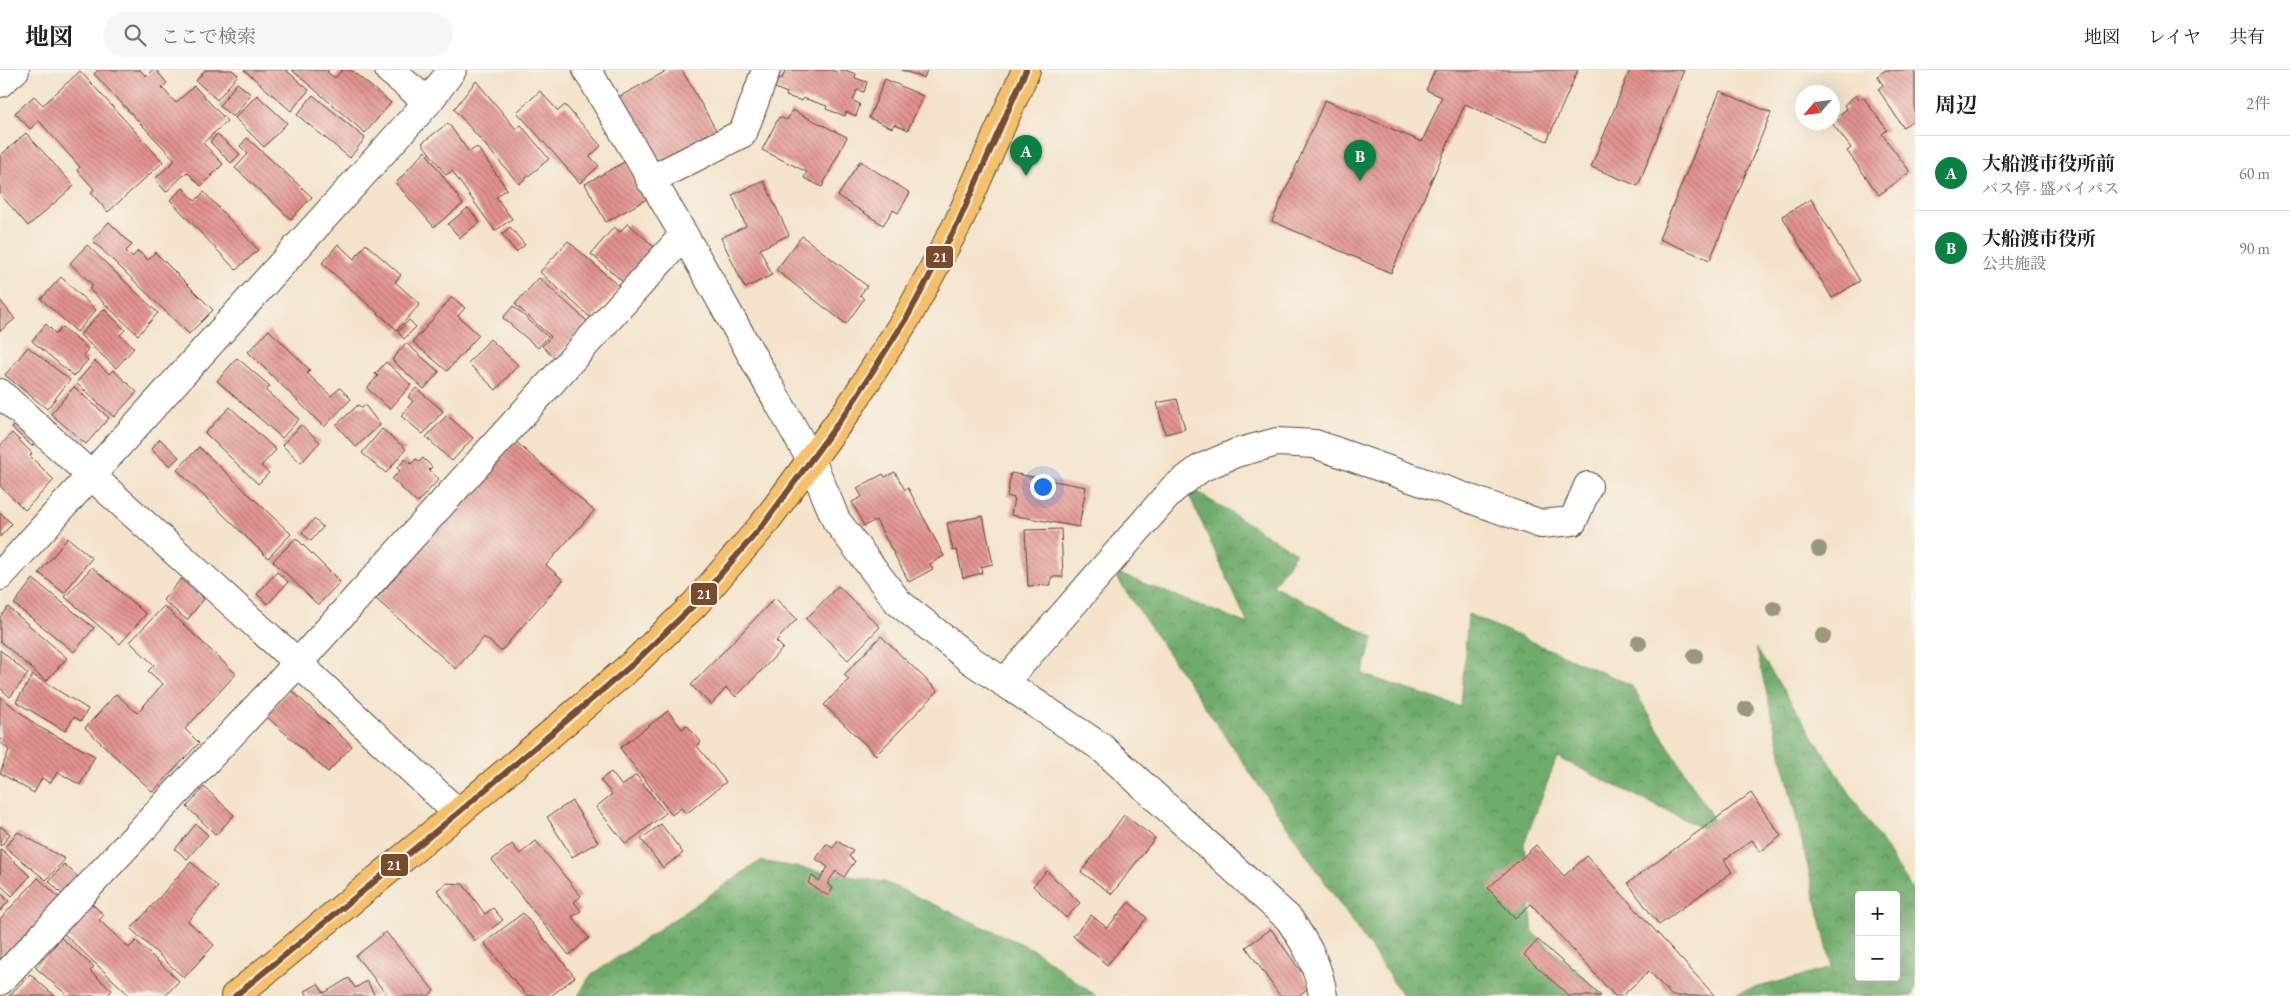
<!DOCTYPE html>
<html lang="ja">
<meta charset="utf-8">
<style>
body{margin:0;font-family:"EB Garamond","Noto Serif JP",serif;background:#f6f6f6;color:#202124}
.controls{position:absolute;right:15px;bottom:15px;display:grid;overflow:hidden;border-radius:5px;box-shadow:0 5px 20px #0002}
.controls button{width:45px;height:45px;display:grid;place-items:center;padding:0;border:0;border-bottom:1px solid #e0e0e0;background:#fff;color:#202124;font:25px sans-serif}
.compass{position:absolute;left:1795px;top:15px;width:45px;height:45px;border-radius:50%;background:#fff;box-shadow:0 5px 20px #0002;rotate:242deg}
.you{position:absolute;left:1042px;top:416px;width:18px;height:18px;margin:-12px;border:4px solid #fff;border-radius:50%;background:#1a73e8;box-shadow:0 0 0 8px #1a73e833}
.badge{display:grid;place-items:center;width:32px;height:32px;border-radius:50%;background:#0b8043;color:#fff;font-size:16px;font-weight:700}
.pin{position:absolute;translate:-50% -41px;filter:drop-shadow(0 1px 2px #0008)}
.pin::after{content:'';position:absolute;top:26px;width:18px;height:15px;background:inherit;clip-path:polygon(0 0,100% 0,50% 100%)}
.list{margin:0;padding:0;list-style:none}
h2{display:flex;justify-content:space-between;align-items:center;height:65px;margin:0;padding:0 20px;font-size:21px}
h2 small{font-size:16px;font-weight:400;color:#757577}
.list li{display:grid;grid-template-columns:32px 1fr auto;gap:15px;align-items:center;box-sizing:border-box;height:75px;padding:0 20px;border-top:1px solid #e0e0e0}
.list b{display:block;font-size:19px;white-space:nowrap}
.list p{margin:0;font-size:16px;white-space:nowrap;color:#757577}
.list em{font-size:16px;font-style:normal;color:#757577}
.icon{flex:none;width:28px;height:28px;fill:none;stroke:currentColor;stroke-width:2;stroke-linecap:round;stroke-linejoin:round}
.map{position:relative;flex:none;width:1915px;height:926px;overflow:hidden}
header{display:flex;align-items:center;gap:30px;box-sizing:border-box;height:70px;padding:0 25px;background:#fff;border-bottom:1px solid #e0e0e0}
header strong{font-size:24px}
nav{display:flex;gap:28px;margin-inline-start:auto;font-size:18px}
.search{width:350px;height:45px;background:#f6f6f6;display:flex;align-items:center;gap:12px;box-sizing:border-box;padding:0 18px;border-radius:28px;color:#757577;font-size:19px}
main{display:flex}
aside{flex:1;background:#fff}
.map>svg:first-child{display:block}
</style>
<header>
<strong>地図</strong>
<div class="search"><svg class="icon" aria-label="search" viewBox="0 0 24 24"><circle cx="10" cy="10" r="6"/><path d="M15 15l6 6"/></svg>ここで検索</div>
<nav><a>地図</a><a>レイヤ</a><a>共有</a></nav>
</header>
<main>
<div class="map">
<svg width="1915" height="926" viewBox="0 0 1915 926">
<defs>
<pattern id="forest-crowns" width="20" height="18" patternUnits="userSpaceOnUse" patternTransform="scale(1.25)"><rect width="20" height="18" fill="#6eac6c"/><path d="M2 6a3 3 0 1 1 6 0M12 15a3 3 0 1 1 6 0" fill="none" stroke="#5c8c58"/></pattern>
<pattern id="building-back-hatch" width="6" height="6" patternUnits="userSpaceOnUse" patternTransform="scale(1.25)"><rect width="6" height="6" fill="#e2928e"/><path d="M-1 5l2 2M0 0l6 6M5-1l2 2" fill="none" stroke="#b87773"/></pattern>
</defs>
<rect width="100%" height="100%" fill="#f7f3e8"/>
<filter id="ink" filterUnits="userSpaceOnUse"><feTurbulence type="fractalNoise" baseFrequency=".02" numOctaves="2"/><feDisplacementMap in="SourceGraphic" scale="10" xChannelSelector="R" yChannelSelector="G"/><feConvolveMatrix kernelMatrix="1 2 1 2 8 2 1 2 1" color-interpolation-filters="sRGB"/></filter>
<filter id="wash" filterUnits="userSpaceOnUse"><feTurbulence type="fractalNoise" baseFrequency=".0096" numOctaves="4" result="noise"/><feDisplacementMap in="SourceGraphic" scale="20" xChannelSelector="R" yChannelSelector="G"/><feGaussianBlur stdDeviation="1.12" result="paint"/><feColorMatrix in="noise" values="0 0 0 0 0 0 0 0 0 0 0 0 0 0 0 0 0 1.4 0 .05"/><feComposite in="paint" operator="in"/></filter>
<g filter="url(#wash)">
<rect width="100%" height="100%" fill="#f4e3ca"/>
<path fill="url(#forest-crowns)" stroke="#546b45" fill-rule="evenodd" d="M1184,414L1296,483L1273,516L1374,567L1362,604L1461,637L1468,544L1631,615L1726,770L1557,687L1524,774L1533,863L1603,926H1403L1112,501L1248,554Z
M1756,578L1915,824V918L1911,926H1723L1832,898ZM1859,825H1896V907H1859Z
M760,791L884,812L1033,879L1096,926H578L590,906Z"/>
<g id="blocks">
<path fill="url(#building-back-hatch)" d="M98,0H140L146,6L152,0H156L167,13L162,18L176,33L194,16L227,51L203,73L223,94L201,116L187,102L166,122L155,109L175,90L94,4Z
M205,0H232L238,5L217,30L196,11Z
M244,0H286L309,20L291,41Z
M292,0H329L327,2L335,8L342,0H351L391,33L365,63Z
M668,0H682L720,67L658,102L617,28Z
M785,0H831L839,3L840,0H845L856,4L855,8L867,12L864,22L857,20L853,31L860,34L856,46L846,42L845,46L826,39L827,36L803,28L802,31L786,26L787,23L775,18L778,8L782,9Z
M902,0H927L924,8Z
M1435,0H1578L1547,71L1465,34L1391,203L1272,151L1325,30L1422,72L1442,27L1426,20Z
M1630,0H1684L1638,116L1591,97Z
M1886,0H1915V49L1903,57L1878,19L1883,15L1877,6Z
M80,1L163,92L108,142L91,123L94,119L77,100L80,97L39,51L30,59L15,43L34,26L43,35Z
M885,9L923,26L908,60L894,54L892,58L869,48Z
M476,11L516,59L521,55L549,89L519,114L454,39Z
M237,13L251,24L233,47L219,36Z
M540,21L558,41L565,35L601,76L590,86L599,96L580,113L517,42Z
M1720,21L1771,43L1710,190L1659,169Z
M257,25L287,53L264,77L235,48Z
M313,25L365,68L350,88L297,45Z
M1856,25L1860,30L1863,27L1887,60L1882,64L1910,102L1879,125L1847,81L1851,78L1832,53V50L1847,39L1844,35Z
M792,40L847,67L822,117L804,108L807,102L762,80L779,47L787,50Z
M448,53L469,82L477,77L507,119L496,127L512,149L495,161L452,101L446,105L422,73Z
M26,63L74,116L28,156L0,124V86Z
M217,64L240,84L231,93L210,72Z
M247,68L312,127L291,149L235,98L248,84L240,76Z
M425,81L463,134L434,157L396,113Z
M626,91L647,129L606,152L585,114Z
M860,91L910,123L898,143L893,140L883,155L838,126Z
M764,111L789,165L760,179L772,205L745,218L721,168L746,156L732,125Z
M183,118L195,131L204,122L258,180L236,200L170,130Z
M1811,129L1860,211L1832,228L1782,146Z
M468,138L480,152L460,168L448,154Z
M109,152L132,175L126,181L132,187L138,181L148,190L155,182L213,240L189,264L92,170Z
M628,153L654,177L623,212L591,184L614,157L620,162Z
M510,157L525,175L516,182L502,164Z
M802,166L867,216L860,225L864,229L846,254L776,200Z
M568,171L620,217L592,249L540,202Z
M338,174L354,189L366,174L401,205L395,212L420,234L397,260L322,193Z
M87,175L158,243L138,265L89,219L93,215L70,193Z
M61,207L96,240L77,262L41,229Z
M539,208L588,252L555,288L542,276L551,267L515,234Z
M452,227L465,238L458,246L479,265L447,301L413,272Z
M0,230L15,249L0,261Z
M513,236L548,267L538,278L503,248Z
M104,239L125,260L120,265L134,278L116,298L80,265Z
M409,250L416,257L404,269L398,262Z
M46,254L56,264L62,257L88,279L83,285L88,290L74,306L32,271Z
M269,260L310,300L307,303L331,326L340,318L351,329L324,357L248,282Z
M490,269L518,295L496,320L468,293Z
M406,273L439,302L424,319L392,290Z
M28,277L70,310L47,339L5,305Z
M237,288L270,316L266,321L299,349L282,368L217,311Z
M95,291L109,304L113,300L137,322L114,347L76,313Z
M386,292L411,315L390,339L367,318L378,306L375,304Z
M74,317L109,348L86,374L51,344Z
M416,318L443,341L423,364L401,346L413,331L408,327Z
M1177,329L1185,359L1165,364L1157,333Z
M358,335L362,338L365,335L380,355L356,377L336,355Z
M230,337L276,380L261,396L269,403L258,414L205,363Z
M447,345L473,368L452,391L426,367Z
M18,351L38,369L32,376L12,358Z
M301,355L320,372L301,393L282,375Z
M382,359L406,379L386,403L362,383Z
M12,363L32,383L30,386L54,410L25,440L0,416V376Z
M160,369L179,387L170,396L151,379Z
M515,371L594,441L546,495L563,510L501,581L484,567L456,599L376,529Z
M199,377L291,464L268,488L177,400Z
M423,388L432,397L429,400L439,409L417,433L392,409L400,401L397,398L405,389L411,394L416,389L419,392Z
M895,402L905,420L908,418L944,486L930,494L933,499L909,512L876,450L864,456L852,432L862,427L857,418L883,404L885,407Z
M1011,403L1086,417L1079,457L1011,445L1014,428L1007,426Z
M0,442L12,454L0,467Z
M983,446L993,494L981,497L982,503L963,508L957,480L953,481L947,453Z
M314,449L323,457L311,471L302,463Z
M1061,459L1063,507H1051V515L1028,516L1025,460Z
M68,468L92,488L64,523L39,503Z
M296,468L340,512L318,535L273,491Z
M92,497L146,544L120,574L65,527Z
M277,502L288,512L268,534L257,524Z
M33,509L94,558L74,582L14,534Z
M181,509L204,529L187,550L163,530Z
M838,516L880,557L848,590L806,549Z
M775,528L797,549L776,571L783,578L736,627L726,618L711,635L691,615Z
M164,536L236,604L185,659L199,673L153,722L85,658L116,624L137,643L163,614L148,601L154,595L130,572Z
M8,537L67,588L46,611L0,571V547Z
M881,566L938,621L876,685L824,635L849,609L844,605Z
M0,580L28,604L10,627L0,618Z
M33,605L88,639L81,651L74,647L65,661L16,632Z
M290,619L352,676L328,702L266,646Z
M0,626L37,656L95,686L80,715L58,702L50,713L42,708L34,723L0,703L9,680L0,672Z
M668,641L682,659L687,655L701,672L697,676L726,712L686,744L681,738L672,745L620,678Z
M611,702L622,716L636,705L666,743L626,774L596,737L612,724L600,710Z
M204,717L234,745L216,765L187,737Z
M1751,723L1781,766L1760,782L1752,770L1724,790L1732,802L1659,855L1628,813Z
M572,731L598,772L572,787L547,747Z
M1124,745L1155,768L1112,824L1081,802Z
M196,754L208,765L187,789L175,779Z
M661,754L683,783L663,798L641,769Z
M0,756L10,764L1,776L0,775Z
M18,762L65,789L46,810L5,777Z
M536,771L581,826L574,832L581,841L572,847L589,868L569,885L492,790L512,774L520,784Z
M837,771L853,781L849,787L855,791L844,807L836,801L827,814L833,818L828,826L808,813L812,806L819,811L828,797L816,789L826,774L833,778Z
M1536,775L1564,806L1587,786L1715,926H1672L1649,901L1622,926H1615L1531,834L1515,848L1488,818Z
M1,779L30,806L12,826L0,815Z
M191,792L218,817L188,851L214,875L184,908L131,859Z
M64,794L79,808L63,825L49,811Z
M1047,801L1080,833L1066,848L1033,816Z
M38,808L62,830L0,898V849Z
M447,813L463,814L485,844L493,838L503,850L475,871L437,820Z
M0,823L9,831L0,841Z
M1129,832L1147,848L1107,895L1073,866L1091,845L1107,858Z
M91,833L104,845L99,850L129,878L136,871L179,911L165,926H130L63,863Z
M523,843L575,907L551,926H527L484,873Z
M1271,859L1311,916L1298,926H1280L1246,877Z
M386,862L434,921L428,926H388L356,886Z
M61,868L94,897L90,901L112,920L107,926H68L36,898Z
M1538,870L1601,926H1569L1524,885Z
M30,904L55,926H9Z
M349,908L355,918L367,911L375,926H308L305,921L318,914L324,923Z"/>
</g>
</g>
<g filter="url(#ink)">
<use href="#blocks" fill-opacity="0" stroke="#574638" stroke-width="1"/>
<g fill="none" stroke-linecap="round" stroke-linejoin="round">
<g stroke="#574638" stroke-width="30">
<path id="minor" d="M389,0L428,32
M587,0L684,165L811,390L836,450L898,532L972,591L1101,677L1289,849C1306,874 1319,896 1323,926
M0,13L15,0
M650,110L743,63L766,0
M0,323L298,593L458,743
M0,506L428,32L452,0
M1004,613L1173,419L1201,398L1236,383L1277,372L1315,374L1541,454L1573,451L1588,416
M0,911L298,593L684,165"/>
</g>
<g stroke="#574638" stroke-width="30">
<path id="trunk" d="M235,926L458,743L633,594L695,534L763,455L850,337L909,244L958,153L1026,0"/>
</g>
<use href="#minor" stroke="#fff" stroke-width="28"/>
<use href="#trunk" stroke="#f6c06b" stroke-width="28"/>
<g stroke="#f7f3e8" stroke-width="10">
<path id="bus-1" d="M235,926L458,743L633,594L695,534L763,455L850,337L909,244L958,153L1026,0"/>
</g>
<use href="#bus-1" stroke="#7a4b2a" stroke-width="6"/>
</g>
<g fill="#9b977b">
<circle cx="1819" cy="479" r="8"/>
<circle cx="1774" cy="539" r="8"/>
<circle cx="1823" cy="566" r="8"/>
<circle cx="1639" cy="573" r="8"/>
<circle cx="1695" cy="586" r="8"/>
<circle cx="1746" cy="639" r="8"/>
</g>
</g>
<g stroke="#f7f3e8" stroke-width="2">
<rect x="925" y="175" width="29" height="24" rx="5" fill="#7a4b2a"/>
<rect x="690" y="512" width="28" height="24" rx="5" fill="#7a4b2a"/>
<rect x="380" y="783" width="29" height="24" rx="5" fill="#7a4b2a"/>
</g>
<g font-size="14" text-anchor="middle" font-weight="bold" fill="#fff">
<text x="940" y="192">21</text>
<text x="704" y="529">21</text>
<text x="394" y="800">21</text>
</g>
</svg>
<div class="controls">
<button>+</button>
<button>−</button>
</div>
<svg class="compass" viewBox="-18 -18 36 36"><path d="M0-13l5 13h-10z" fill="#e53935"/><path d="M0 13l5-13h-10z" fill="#757577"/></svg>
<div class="you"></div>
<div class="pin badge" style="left:1026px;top:106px">A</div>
<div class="pin badge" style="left:1360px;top:111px">B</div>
</div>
<aside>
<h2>周辺<small>2件</small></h2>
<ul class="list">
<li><span class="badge">A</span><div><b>大船渡市役所前</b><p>バス停 · 盛バイパス</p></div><em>60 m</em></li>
<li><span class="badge">B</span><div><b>大船渡市役所</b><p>公共施設</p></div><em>90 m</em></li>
</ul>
</aside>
</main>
